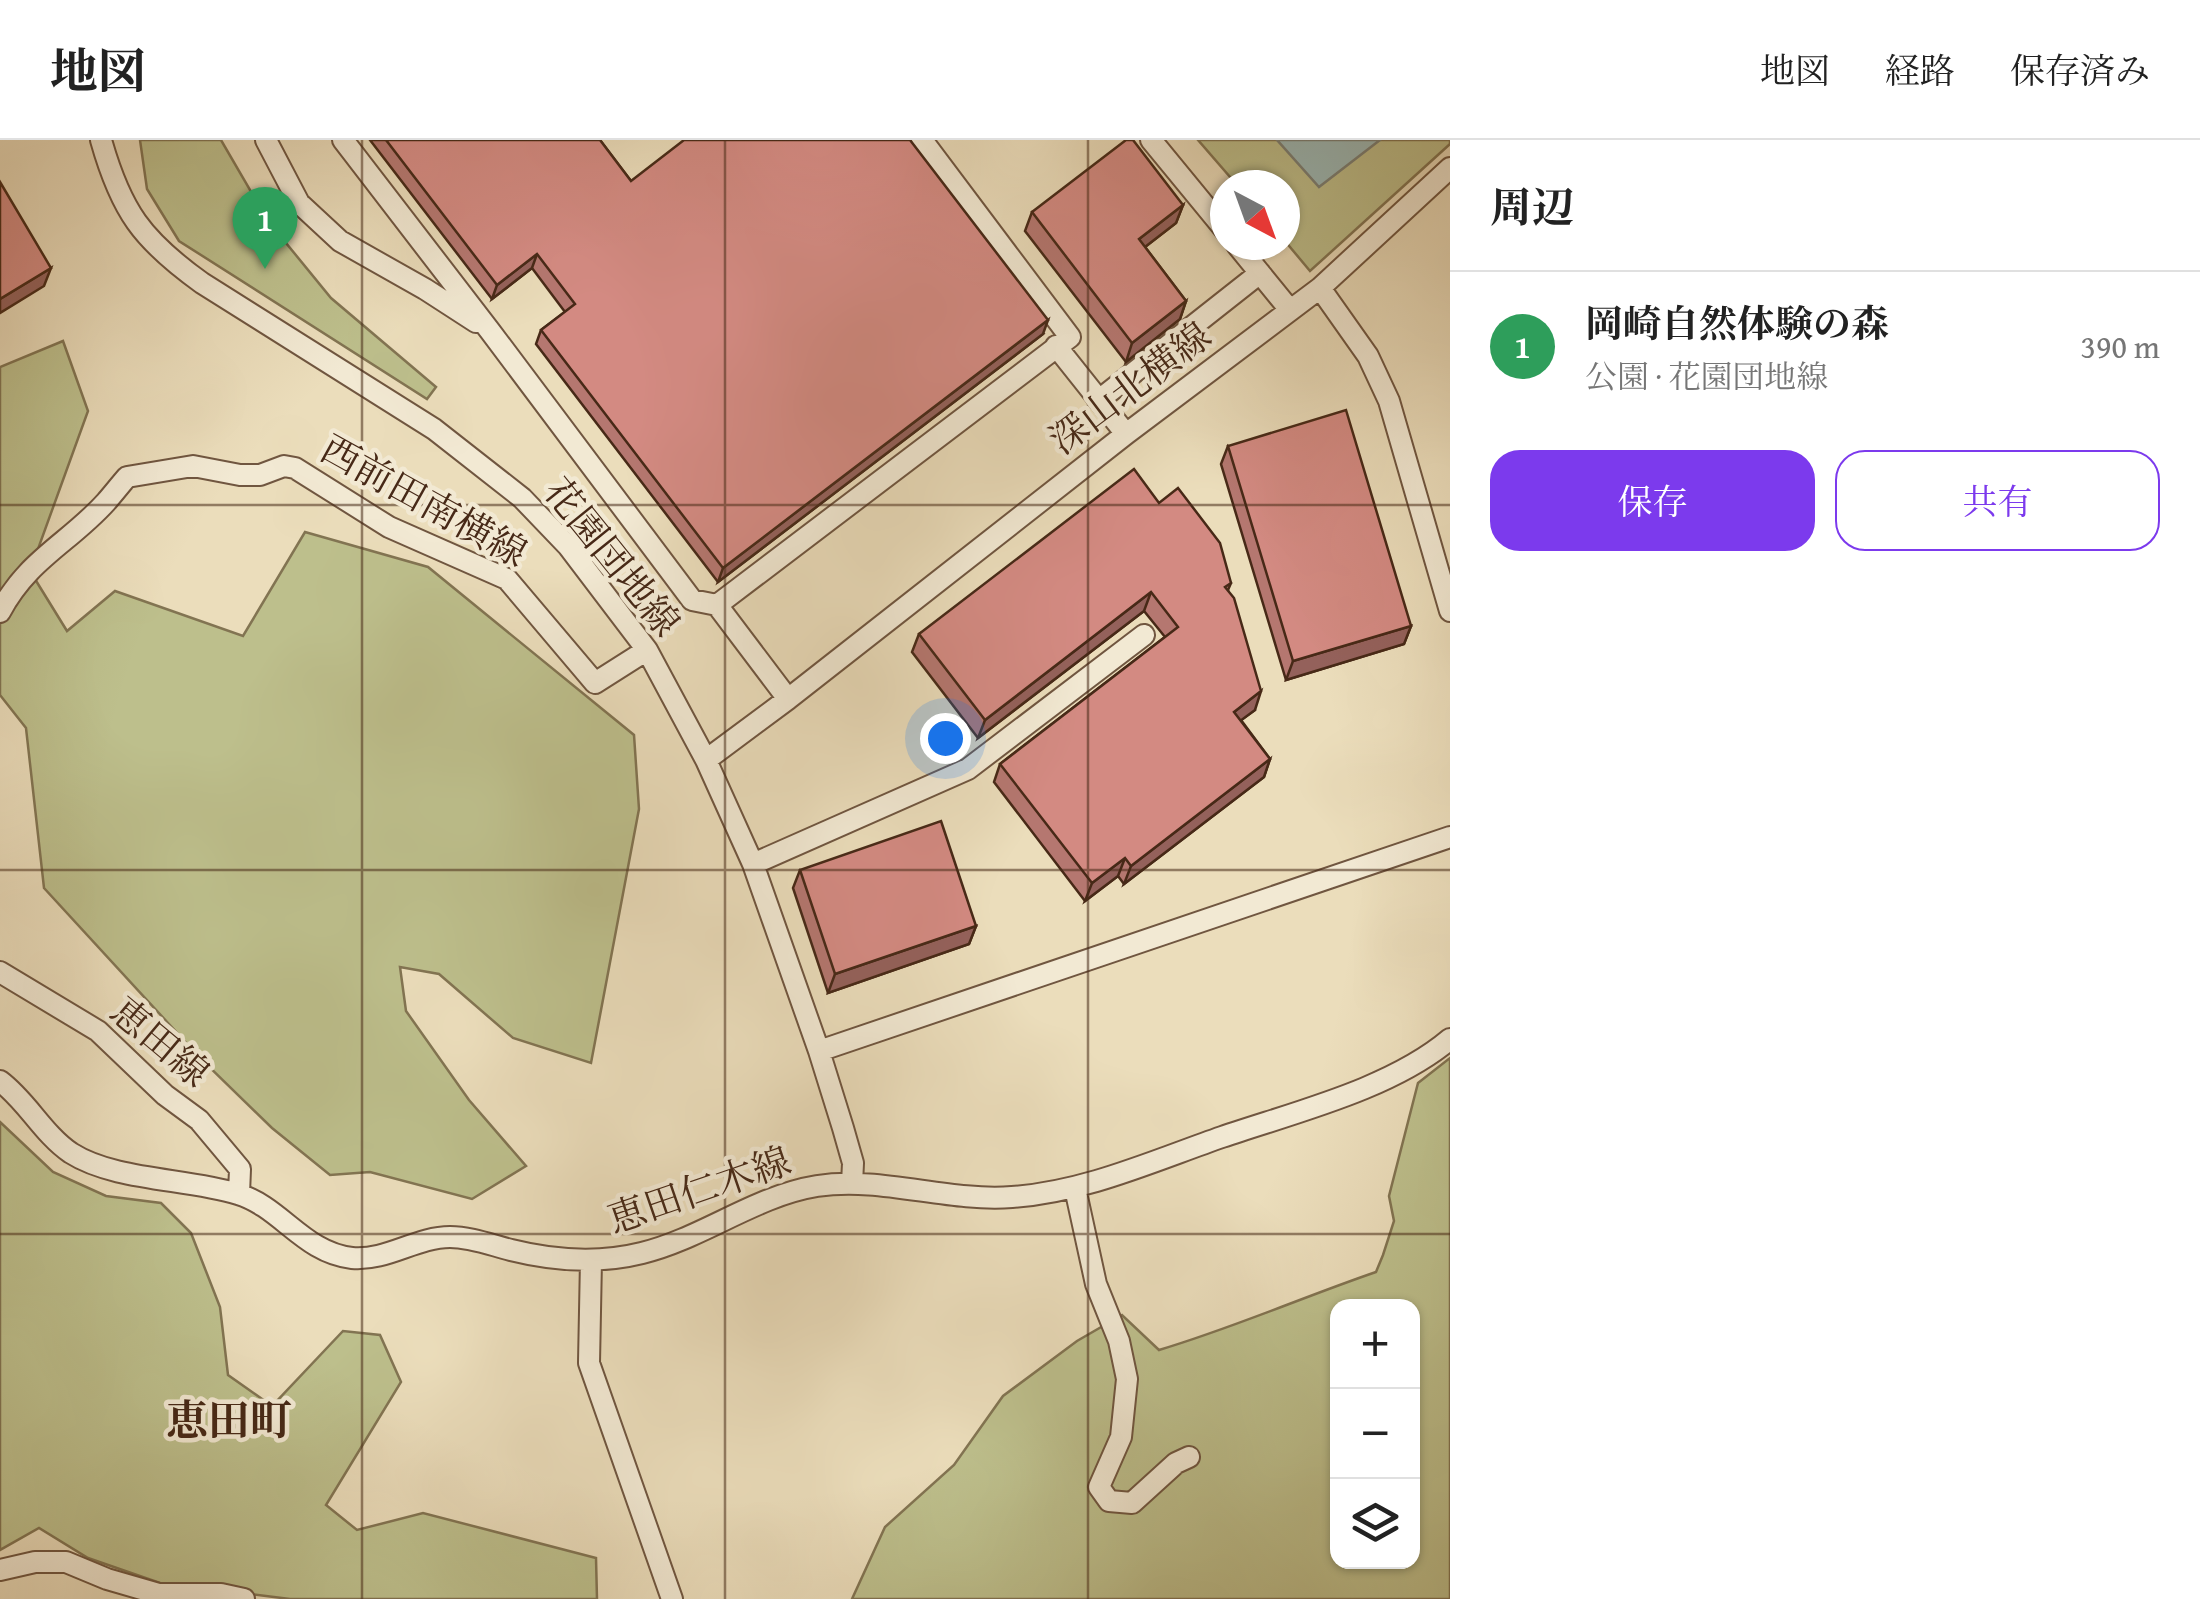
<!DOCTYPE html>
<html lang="ja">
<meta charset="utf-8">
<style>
body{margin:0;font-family:"Gentium Book Plus","Noto Serif JP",serif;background:#f6f6f6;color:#222}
.controls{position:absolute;right:30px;bottom:30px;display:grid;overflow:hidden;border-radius:20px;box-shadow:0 2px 8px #0004}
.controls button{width:90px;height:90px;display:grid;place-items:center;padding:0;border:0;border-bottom:2px solid #e0e0e0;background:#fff;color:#222;font:50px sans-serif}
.compass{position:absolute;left:1210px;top:30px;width:90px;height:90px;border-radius:50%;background:#fff;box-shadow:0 2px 8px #0004;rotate:139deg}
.you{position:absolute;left:945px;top:598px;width:35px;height:35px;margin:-25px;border:8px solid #fff;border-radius:50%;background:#1a73e8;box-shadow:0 0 0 15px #1a73e833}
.badge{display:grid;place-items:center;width:65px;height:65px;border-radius:50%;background:#7c3aed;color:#fff;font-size:32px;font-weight:700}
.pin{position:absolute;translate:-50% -82px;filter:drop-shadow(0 2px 5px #0008)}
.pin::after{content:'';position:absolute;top:52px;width:35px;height:30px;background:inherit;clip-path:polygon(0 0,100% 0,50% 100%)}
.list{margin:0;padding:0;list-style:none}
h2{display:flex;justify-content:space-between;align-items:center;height:130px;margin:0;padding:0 40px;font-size:42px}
h2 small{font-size:32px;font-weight:400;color:#767676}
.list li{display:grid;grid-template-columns:65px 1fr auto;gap:30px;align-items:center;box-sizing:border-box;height:150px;padding:0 40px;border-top:2px solid #e0e0e0}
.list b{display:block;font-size:38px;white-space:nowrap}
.list p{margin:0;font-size:32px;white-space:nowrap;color:#767676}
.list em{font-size:32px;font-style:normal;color:#767676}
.actions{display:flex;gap:20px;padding:30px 40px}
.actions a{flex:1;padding:22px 0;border:2px solid #7c3aed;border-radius:30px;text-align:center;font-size:35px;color:#7c3aed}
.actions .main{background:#7c3aed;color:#fff}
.icon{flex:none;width:55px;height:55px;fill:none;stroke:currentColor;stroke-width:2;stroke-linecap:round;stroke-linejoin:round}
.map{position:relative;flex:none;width:1450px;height:1459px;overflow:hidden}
header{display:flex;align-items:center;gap:60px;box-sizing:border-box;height:140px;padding:0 50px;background:#fff;border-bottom:2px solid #e0e0e0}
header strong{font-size:48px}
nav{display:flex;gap:55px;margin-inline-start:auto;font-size:35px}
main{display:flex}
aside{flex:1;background:#fff}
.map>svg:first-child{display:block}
</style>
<header>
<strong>地図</strong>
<nav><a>地図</a><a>経路</a><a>保存済み</a></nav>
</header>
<main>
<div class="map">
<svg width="1450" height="1459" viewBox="0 0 1450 1459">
<rect width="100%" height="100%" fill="#ebddbb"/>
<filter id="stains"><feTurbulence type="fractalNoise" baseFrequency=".002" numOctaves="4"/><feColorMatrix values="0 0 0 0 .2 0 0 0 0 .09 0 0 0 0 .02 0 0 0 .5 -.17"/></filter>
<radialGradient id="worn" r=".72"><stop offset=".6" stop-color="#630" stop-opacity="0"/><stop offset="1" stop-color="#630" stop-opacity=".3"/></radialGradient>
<path fill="#bdbf8c" stroke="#827452" stroke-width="2.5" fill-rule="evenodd" d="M140,0H221L268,81L331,158L436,247L427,259L179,101L147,49Z
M1198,0H1450V4L1310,131L1285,101V45H1237Z
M63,201L88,271L30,431L67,491L115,451L243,496L305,392L428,427L634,595L639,669L591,923L513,898L439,834L400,827L406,871L469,960L526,1026L472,1059L370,1032L330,1035L272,988L202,920L44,748L26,588L0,555V227Z
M1450,918V1459H852L885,1387L954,1325L1003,1256L1077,1201L1122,1175L1159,1210C1233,1188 1303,1157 1376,1132L1383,1115L1394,1081L1389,1056L1418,943ZM1338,1166H1412V1422H1338Z
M0,982L53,1032L106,1056L161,1063L191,1093L220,1167L228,1235L272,1266L343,1191L380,1195L401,1242L326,1365L357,1390L423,1373L596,1418L597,1459H290L160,1443L88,1418L39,1388L0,1410Z"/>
<path fill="#9bbab9" stroke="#798078" stroke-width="2.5" d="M1277,0H1380L1319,47Z"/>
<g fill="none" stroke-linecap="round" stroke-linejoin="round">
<g stroke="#705640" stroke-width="24">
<path id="minor" d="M101,0C121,71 142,100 202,143L434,289L522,358L568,406L647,510L706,620L753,724L819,911L843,988L853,1023L852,1044
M266,0L299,63L340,101L425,149L476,182
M343,0L490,191L692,460L717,465L1070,197L922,0
M1151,0L1225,90
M1237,105L1290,170
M1320,148L1368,216L1389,261L1450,471
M1056,206L1126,294
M1099,260L1260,133
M717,465L788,559
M0,472C28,419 69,403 106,362C113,354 120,345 127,337L193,326L240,335H260L284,326L295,328L389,387L507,439L595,543L647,510
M706,620L788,559L1126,294L1320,148L1450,28
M753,724L968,629L1144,495
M0,832L98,891L165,955L199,980L240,1029L239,1054
M819,911L1450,697
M0,941C27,961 43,994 71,1013C115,1041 187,1038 238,1054C281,1067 304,1113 352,1118C387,1121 416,1097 450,1097C471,1097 491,1105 511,1110C555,1121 598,1124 642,1113C703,1098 755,1056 817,1046C881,1036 947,1062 1012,1057C1085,1052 1153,1021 1222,997C1295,972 1391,949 1450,899
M1075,1048L1096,1144L1119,1201L1127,1239L1121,1297L1099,1347L1109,1361L1132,1363L1176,1323L1189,1317
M591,1120L589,1223L672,1459
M0,1430L35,1422H66L107,1439L159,1454H221L244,1459"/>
</g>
<use href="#minor" stroke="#f2e9d3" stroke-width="20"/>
</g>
<path fill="#b57770" stroke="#472917" stroke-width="2.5" d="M370,0H600L631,41L1043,194L718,442L536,204L541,190L565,172L532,128L492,159Z
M1183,65L1176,83L1145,107L1186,161L1180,179L1126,222L1025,91L1032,72Z
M1228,306L1411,486L1404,504L1286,540L1221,324Z
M1159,363L1231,443L1228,450L1255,570L1241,580L1270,619L1264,637L1124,744L1118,736L1085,761L994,642L1000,624L1165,497L1144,471L978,598L912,512L919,494Z
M800,730L976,786L969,804L828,853L793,748Z"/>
<path fill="#94615b" stroke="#472917" stroke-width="2.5" d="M1183,65L1176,83L1132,117L1139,99Z
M537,114L532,128L492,159L497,145Z
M51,128L44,146L0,173V159Z
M1186,161L1180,179L1126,222L1132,203Z
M1048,180L1043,194L718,442L723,428Z
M1151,452L1144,471L978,598L985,580Z
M1411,486L1404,504L1286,540L1293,521Z
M1261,551L1255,570L1228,590L1234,572Z
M1270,619L1264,637L1124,744L1131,726Z
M1125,718L1118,736L1085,761L1092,743Z
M976,786L969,804L828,853L835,834Z"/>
<path fill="#d38a82" stroke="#472917" stroke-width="2.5" d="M386,0H600L631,41L684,0H910L1048,180L723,428L541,190L575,164L537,114L497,145Z
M1126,0H1133L1183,65L1139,99L1186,161L1132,203L1032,72Z
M0,42L51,128L0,159Z
M1346,270L1411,486L1293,521L1228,306Z
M1134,329L1159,363L1178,348L1220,403L1231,443L1225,447L1234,458L1261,551L1234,572L1270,619L1131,726L1125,718L1092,743L1000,624L1178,487L1151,452L985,580L919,494Z
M941,681L976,786L835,834L800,730Z"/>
<path fill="none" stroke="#472917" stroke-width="2.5" stroke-opacity="0.55" d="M362,0V1459M725,0V1459M1088,0V1459M0,365H1450M0,730H1450M0,1094H1450"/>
<g text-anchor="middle" stroke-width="9" stroke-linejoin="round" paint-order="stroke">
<g font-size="38" fill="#472917" stroke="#f2e9d3">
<text transform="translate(1130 248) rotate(-37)" y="13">深山北横線</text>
<text transform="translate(424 361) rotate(29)" y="13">西前田南横線</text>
<text transform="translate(612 417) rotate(51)" y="13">花園団地線</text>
<text transform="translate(160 902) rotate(40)" y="13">恵田線</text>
<text transform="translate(699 1050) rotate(-19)" y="13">恵田仁木線</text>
</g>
<g font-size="42" font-weight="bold" fill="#472917" stroke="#f2e9d3">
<text x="229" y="1295">恵田町</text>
</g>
</g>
<rect width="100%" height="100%" filter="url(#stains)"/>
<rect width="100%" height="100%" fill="url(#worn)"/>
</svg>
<div class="controls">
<button>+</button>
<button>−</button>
<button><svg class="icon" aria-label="layers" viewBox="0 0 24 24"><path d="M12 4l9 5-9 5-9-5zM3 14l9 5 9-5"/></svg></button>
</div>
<svg class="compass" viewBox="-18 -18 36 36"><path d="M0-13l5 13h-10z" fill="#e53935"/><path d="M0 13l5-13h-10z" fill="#767676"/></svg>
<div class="you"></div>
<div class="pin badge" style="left:265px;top:129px;background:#2e9e5b">1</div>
</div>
<aside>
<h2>周辺<small></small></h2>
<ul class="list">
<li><span class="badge" style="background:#2e9e5b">1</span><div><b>岡崎自然体験の森</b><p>公園 · 花園団地線</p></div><em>390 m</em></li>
</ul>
<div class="actions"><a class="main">保存</a><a>共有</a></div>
</aside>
</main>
